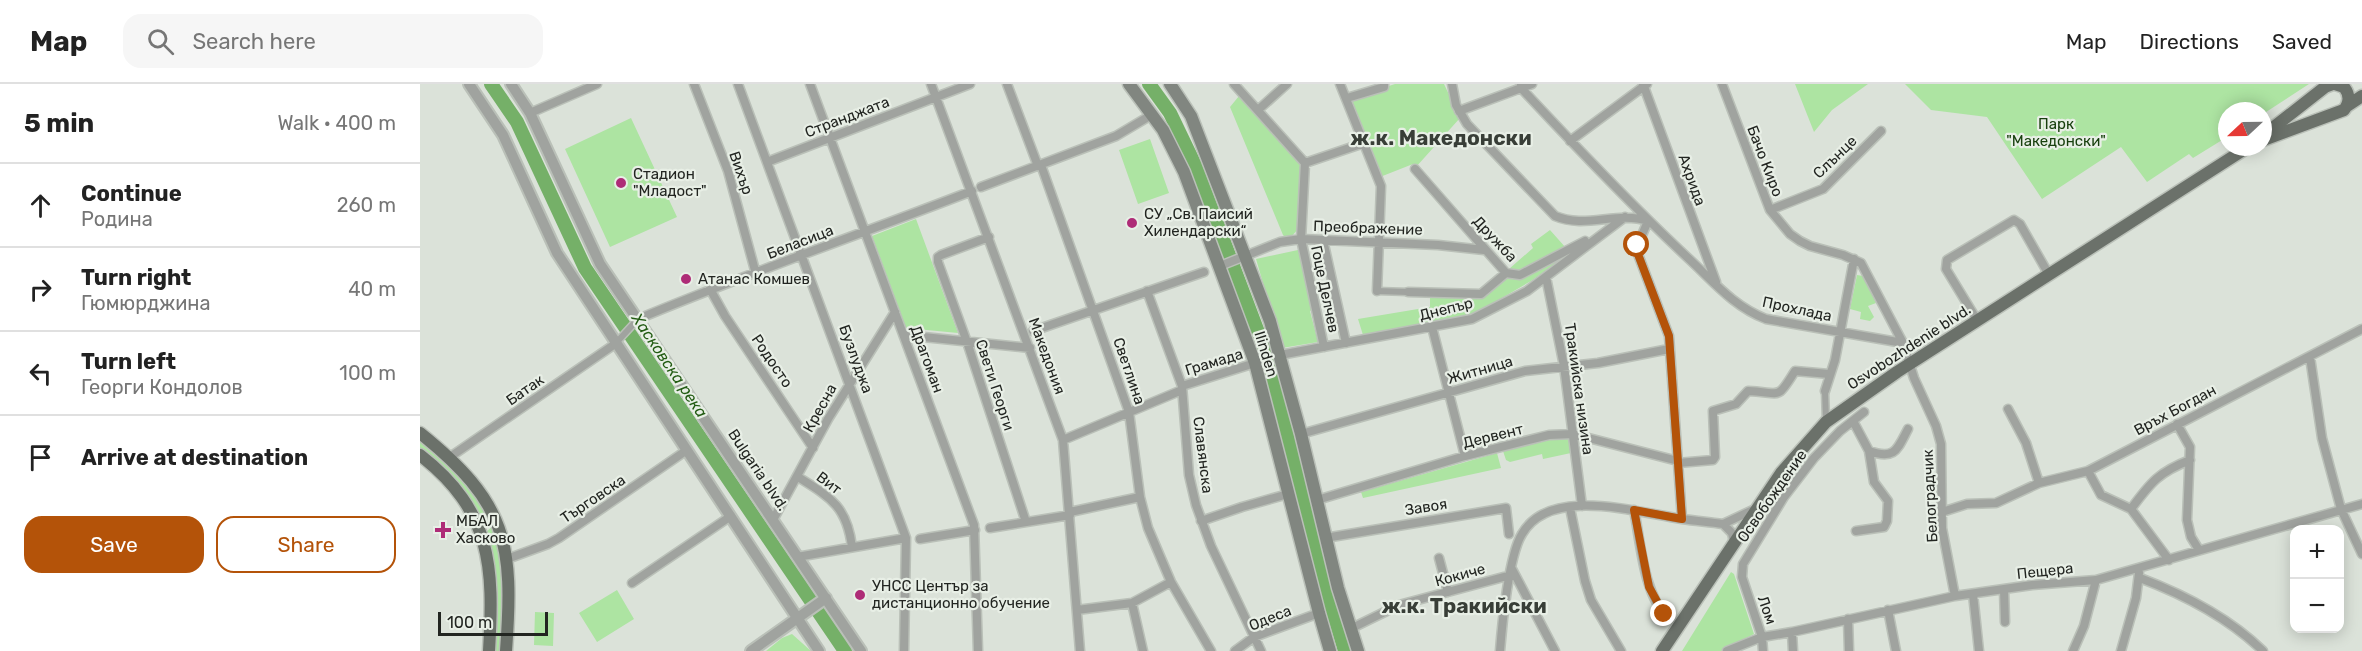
<!DOCTYPE html>
<meta charset="utf-8">
<style>
body{margin:0;font-family:Rubik,sans-serif;background:#f6f6f6;color:#222}
.controls{position:absolute;right:18px;bottom:18px;display:grid;overflow:hidden;border-radius:12px;box-shadow:0 3px 15px #0003}
.controls button{width:54px;height:54px;display:grid;place-items:center;padding:0;border:0;border-bottom:2px solid #e0e0e0;background:#fff;color:#222;font:30px sans-serif}
.compass{position:absolute;left:1798px;top:18px;width:54px;height:54px;border-radius:50%;background:#fff;box-shadow:0 3px 15px #0003;rotate:248deg}
.scale{position:absolute;left:18px;bottom:15px;width:110px;box-sizing:border-box;padding-left:6px;border:3px solid #222521;border-top:0;font-size:16px;line-height:21px;white-space:nowrap;color:#222521;-webkit-text-stroke:4px #e8efe6;paint-order:stroke}
.stop{position:absolute;width:18px;height:18px;margin:-14px;border:4px solid #b45309;border-radius:50%;background:#fff}
.stop.end{background:#b45309;border-color:#fff;box-shadow:0 2px 6px #0008}
.list{margin:0;padding:0;list-style:none}
h2{display:flex;justify-content:space-between;align-items:center;height:78px;margin:0;padding:0 24px;font-size:26px}
h2 small{font-size:20px;font-weight:400;color:#767676}
.list li{display:grid;grid-template-columns:39px 1fr auto;gap:18px;align-items:center;box-sizing:border-box;height:84px;padding:0 24px;border-top:2px solid #e0e0e0}
.list b{display:block;font-size:22px;white-space:nowrap}
.list p{margin:0;font-size:20px;white-space:nowrap;color:#767676}
.list em{font-size:20px;font-style:normal;color:#767676}
.actions{display:flex;gap:12px;padding:18px 24px}
.actions a{flex:1;padding:14px 0;border:2px solid #b45309;border-radius:18px;text-align:center;font-size:21px;color:#b45309}
.actions .main{background:#b45309;color:#fff}
.icon{flex:none;width:33px;height:33px;fill:none;stroke:currentColor;stroke-width:2;stroke-linecap:round;stroke-linejoin:round}
.map{position:relative;flex:none;width:1942px;height:567px;overflow:hidden}
header{display:flex;align-items:center;gap:36px;box-sizing:border-box;height:84px;padding:0 30px;background:#fff;border-bottom:2px solid #e0e0e0}
header strong{font-size:28px}
nav{display:flex;gap:33px;margin-inline-start:auto;font-size:21px}
.search{width:420px;height:54px;background:#f6f6f6;display:flex;align-items:center;gap:15px;box-sizing:border-box;padding:0 21px;border-radius:18px;color:#767676;font-size:22px}
main{display:flex}
aside{flex:1;background:#fff}
.map>svg:first-child{display:block}
</style>
<header>
<strong>Map</strong>
<div class="search"><svg class="icon" aria-label="search" viewBox="0 0 24 24"><circle cx="10" cy="10" r="6"/><path d="M15 15l6 6"/></svg>Search here</div>
<nav><a>Map</a><a>Directions</a><a>Saved</a></nav>
</header>
<main>
<aside>
<h2>5 min<small>Walk · 400 m</small></h2>
<ul class="list">
<li><svg class="icon" aria-label="ahead" viewBox="0 0 24 24"><path d="M12 20V5M6 11l6-6 6 6"/></svg><div><b>Continue</b><p>Родина</p></div><em>260 m</em></li>
<li><svg class="icon" aria-label="right" viewBox="0 0 24 24"><path d="M7 20v-9h11M14 6l5 5-5 5"/></svg><div><b>Turn right</b><p>Гюмюрджина</p></div><em>40 m</em></li>
<li><svg class="icon" aria-label="left" viewBox="0 0 24 24"><path d="M17 20v-9H6M10 6l-5 5 5 5"/></svg><div><b>Turn left</b><p>Георги Кондолов</p></div><em>100 m</em></li>
<li><svg class="icon" aria-label="arrive" viewBox="0 0 24 24"><path d="M6 21V4h12l-3 4 3 4H6"/></svg><div><b>Arrive at destination</b></div></li>
</ul>
<div class="actions"><a class="main">Save</a><a>Share</a></div>
</aside>
<div class="map">
<svg width="1942" height="567" viewBox="0 0 1942 567">
<rect width="100%" height="100%" fill="#dbe2d9"/>
<path fill="#ade4a2" d="M975,0H1024L1040,34L996,83L993,80L960,93L929,15Z
M1375,0H1448L1412,26L1394,48Z
M1485,0H1889L1843,30V27H1807V53L1773,74L1769,70L1727,98L1701,63L1622,115L1567,33L1511,26Z
M819,12L881,81L878,145L872,152L865,153L863,151L810,23Z
M211,34L257,133L190,163L145,65Z
M730,55L749,109L718,120L699,66Z
M496,135L538,249L486,244L452,152Z
M1130,146L1146,164C1134,171 1101,194 1089,185L1113,164L1111,160Z
M1161,161L1111,197L1056,229L943,251L938,235L1010,223V213L1062,215L1088,192Z
M878,166L894,221V225L890,227L898,258L862,264L836,175Z
M1437,191L1443,192L1456,219L1448,222L1454,233L1450,237L1440,235L1441,228L1430,225Z
M1131,355H1149L1151,369L1123,375L1122,370L1090,378L1086,376L1083,367Z
M0,357C30,379 46,398 67,429L65,432L58,429L0,367Z
M1077,369L1081,384L943,414L941,408Z
M73,442L83,478L82,567H75L77,521L75,481L66,448Z
M1311,488L1314,490L1334,550L1301,567H1262Z
M197,506L214,535L177,558L159,529Z
M115,528L134,529L133,562L114,561Z
M372,550L391,567H346L362,554Z"/>
<g fill="none" stroke-linecap="round" stroke-linejoin="round">
<path stroke="#75b068" stroke-width="14" d="M71,0L97,38L165,184L425,567
M729,0L750,29L775,81L847,272L903,495L925,567"/>
<g stroke="#bac0b8" stroke-width="9">
<path id="pedestrian" d="M957,207L988,208
M196,259L218,235
M1405,307L1406,337"/>
</g>
<g stroke="#bac0b8" stroke-width="11">
<path id="minor" d="M274,0L308,87L336,190
M318,0L486,454L484,567
M390,0L554,441L558,567
M511,0L643,356L660,567
M587,0L618,82
M814,0L885,79L881,155L904,263
M920,0L961,102L957,207
M1032,0L1036,21L1047,40L1135,132C1165,145 1197,127 1228,137
M1101,0V4C1155,62 1210,120 1268,174C1294,198 1313,222 1346,235L1483,259
M1223,0L1296,198
M1302,0L1350,126L1370,150L1380,157L1390,162L1423,171L1441,179L1483,259L1494,294L1516,342L1521,360L1522,444L1535,512
M927,14L964,3V0
M838,26L867,0
M1039,27L1112,0
M110,29L177,0
M1150,57L1227,0
M347,78L550,0
M885,79L944,59
M621,81L709,328L720,413L728,444L751,498L791,567
M995,85L1086,189L1100,191L1165,157
M561,103L696,52L733,30
M1350,126L1403,105L1461,47
M1228,137L1216,165L1249,252L1262,435
M569,153L521,171L518,173V178L547,258L606,438
M903,156L926,259
M800,182L860,158L881,155L1018,161L1064,166
M1126,193L1144,282L1162,422
M290,205L305,232L393,364
M727,207L762,302L769,391L776,421L791,462L841,567
M988,208L1061,210L1086,189
M218,235C328,189 441,150 552,107
M1557,236L1526,185L1527,176L1594,136L1600,140L1628,189
M1012,243L1045,372
M613,247L784,188
M484,251L610,264
M860,271L1052,235L1107,207L1205,133
M1890,273L1902,354L1921,425L1942,470
M762,302L835,279
M1405,307L1415,276L1434,175
M1588,325L1606,359L1619,399
M1433,337L1449,367L1454,398L1468,417L1467,437L1464,443L1436,447
M1757,340L1770,363L1767,436L1771,453L1779,466
M881,350L1105,287L1178,279L1249,265
M643,356L762,306
M1449,367C1475,376 1477,366 1488,345
M30,373L195,260
M1258,379L1293,376L1295,373L1293,327L1316,320L1328,307C1361,308 1356,318 1375,287L1409,290
M1668,387L1681,411L1711,425L1749,476
M378,393C410,413 427,422 432,463
M897,416L1045,372L1129,351L1153,350L1258,377
M1150,424L1165,497L1171,516L1201,567
M1711,425C1731,398 1739,388 1770,376
M1214,426C1221,459 1223,510 1248,534
M1522,428L1547,420L1576,419L1619,399L1668,387L1942,245
M353,436L408,335L475,228
M781,437L822,423L868,410
M1303,440L1335,425
M570,444L650,431V428L720,413
M905,454L1086,424L1089,450
M500,455L555,446
M377,473L486,454
M1019,474L1028,508
M87,475L128,460L139,454L267,366
M1092,485L1135,567
M1720,494C1765,511 1808,533 1843,567
M212,499L311,432
M1584,505L1585,538
M1553,510L1559,567
M712,519L723,567
M657,526L712,519L751,498
M1468,526L1476,567
M1428,535L1429,567
M930,545L979,521L1091,491
M1372,548L1373,567
M815,567L834,553L899,529
M1080,567C1082,540 1089,471 1102,450C1130,401 1218,429 1262,435C1276,437 1289,438 1303,440L1312,449L1314,458
M1307,567L1342,553L1372,548L1535,512L1612,501L1676,496L1942,420
M1343,567L1342,553L1322,493L1323,480L1364,413L1394,374L1420,347L1444,328
M1653,567L1664,542L1676,496
M1701,567L1716,514L1719,489"/>
</g>
<g stroke="#bac0b8" stroke-width="14">
<path id="tertiary" d="M49,0L83,51L137,169L399,567
M91,0L110,29L180,180L441,567
M331,567L406,514"/>
</g>
<g stroke="#bac0b8" stroke-width="15">
<path id="secondary" d="M709,0L743,46L764,88L835,279L899,529L910,567
M750,0L771,32L850,237L881,350L918,504L938,567"/>
</g>
<g stroke="#bac0b8" stroke-width="15">
<path id="primary" d="M1927,22L1942,12
M1845,50L1905,3L1913,0
M1843,56L1924,26C1930,18 1930,11 1924,3L1915,0
M0,349C87,419 94,459 86,567
M0,371C72,427 74,483 69,567
M1242,567L1361,389L1406,338L1477,288L1828,63"/>
</g>
<use href="#pedestrian" stroke="#a0a39f" stroke-width="6"/>
<use href="#minor" stroke="#a0a39f" stroke-width="8"/>
<use href="#tertiary" stroke="#a0a39f" stroke-width="10"/>
<use href="#secondary" stroke="#818680" stroke-width="12"/>
<use href="#primary" stroke="#6b716a" stroke-width="12"/>
</g>
<g fill="none" stroke-linecap="round" stroke-linejoin="round">
<path stroke="#b45309" stroke-width="8" d="M1217,161L1216,165L1249,252L1262,435L1214,426L1229,503L1244,530"/>
</g>
<g fill="#ae2c77" stroke="#e8efe6" stroke-width="2">
<circle cx="201" cy="99" r="6"/>
<circle cx="712" cy="139" r="6"/>
<circle cx="266" cy="195" r="6"/>
<path d="M20 437h6v6h6v6h-6v6h-6v-6h-6v-6h6z"/>
<circle cx="440" cy="511" r="6"/>
</g>
<g text-anchor="middle" stroke-width="4.5" stroke-linejoin="round" paint-order="stroke">
<g font-size="15" fill="#222521" stroke="#e8efe6">
<text transform="translate(427 33) rotate(-21)" y="5">Странджата</text>
<text transform="translate(1415 73) rotate(-44)" y="5">Слънце</text>
<text transform="translate(1345 77) rotate(69)" y="5">Бачо Киро</text>
<text transform="translate(321 89) rotate(71)" y="5">Вихър</text>
<text transform="translate(1272 96) rotate(70)" y="5">Ахрида</text>
<text transform="translate(948 144) rotate(2)" y="5">Преображение</text>
<text transform="translate(1075 155) rotate(47)" y="5">Дружба</text>
<text transform="translate(380 158) rotate(-21)" y="5">Беласица</text>
<text transform="translate(905 205) rotate(78)" y="5">Гоце Делчев</text>
<text transform="translate(1026 225) rotate(-14)" y="5">Днепър</text>
<text transform="translate(1377 225) rotate(12)" y="5">Прохлада</text>
<text transform="translate(1489 263) rotate(-33)" y="5">Osvobozhdenie blvd.</text>
<text transform="translate(846 270) rotate(73)" y="5">Ilinden</text>
<text transform="translate(627 272) rotate(70)" y="5">Македония</text>
<text transform="translate(436 275) rotate(70)" y="5">Бузлуджа</text>
<text transform="translate(507 275) rotate(70)" y="5">Драгоман</text>
<text transform="translate(352 277) rotate(56)" y="5">Родосто</text>
<text transform="translate(794 278) rotate(-17)" y="5">Грамада</text>
<text transform="translate(1060 286) rotate(-16)" y="5">Житница</text>
<text transform="translate(709 287) rotate(71)" y="5">Светлина</text>
<text transform="translate(575 301) rotate(72)" y="5">Свети Георги</text>
<text transform="translate(1159 305) rotate(82)" y="5">Тракийска низина</text>
<text transform="translate(105 306) rotate(-35)" y="5">Батак</text>
<text transform="translate(400 324) rotate(-61)" y="5">Кресна</text>
<text transform="translate(1755 326) rotate(-28)" y="5">Връх Богдан</text>
<text transform="translate(1073 352) rotate(-14)" y="5">Дервент</text>
<text transform="translate(783 371) rotate(83)" y="5">Славянска</text>
<text transform="translate(338 386) rotate(56)" y="5">Bulgaria blvd.</text>
<text transform="translate(409 399) rotate(37)" y="5">Вит</text>
<text transform="translate(1352 412) rotate(-55)" y="5">Освобождение</text>
<text transform="translate(1510 412) rotate(-93)" y="5">Белоградчик</text>
<text transform="translate(173 415) rotate(-34)" y="5">Търговска</text>
<text transform="translate(1006 423) rotate(-9)" y="5">Завоя</text>
<text transform="translate(1625 487) rotate(-6)" y="5">Пещера</text>
<text transform="translate(1040 491) rotate(-15)" y="5">Кокиче</text>
<text transform="translate(1347 526) rotate(71)" y="5">Лом</text>
<text transform="translate(850 534) rotate(-22)" y="5">Одеса</text>
</g>
<g font-size="15" fill="#18400e" stroke="#e8efe6">
<text x="1636" y="45">Парк<tspan x="1636" dy="17">"Македонски"</tspan></text>
</g>
<g font-size="15" fill="#222521" stroke="#e8efe6" text-anchor="start">
<text x="213" y="95">Стадион<tspan x="213" dy="17">"Младост"</tspan></text>
<text x="724" y="135">СУ „Св. Паисий<tspan x="724" dy="17">Хилендарски“</tspan></text>
<text x="278" y="200">Атанас Комшев</text>
<text x="36" y="442">МБАЛ<tspan x="36" dy="17">Хасково</tspan></text>
<text x="452" y="507">УНСС Център за<tspan x="452" dy="17">дистанционно обучение</tspan></text>
</g>
<g font-size="16" font-style="italic" fill="#235c14" stroke="#e8efe6">
<text transform="translate(250 281) rotate(56)" y="6">Хасковска река</text>
</g>
<g font-size="21" font-weight="bold" fill="#383e37" stroke="#e8efe6">
<text x="1021" y="61">ж.к. Македонски</text>
<text x="1044" y="529">ж.к. Тракийски</text>
</g>
</g>
</svg>
<div class="controls">
<button>+</button>
<button>−</button>
</div>
<svg class="compass" viewBox="-18 -18 36 36"><path d="M0-13l5 13h-10z" fill="#e53935"/><path d="M0 13l5-13h-10z" fill="#767676"/></svg>
<div class="scale">100 m</div>
<div class="stop" style="left:1217px;top:161px"></div>
<div class="stop end" style="left:1244px;top:530px"></div>
</div>
</main>
